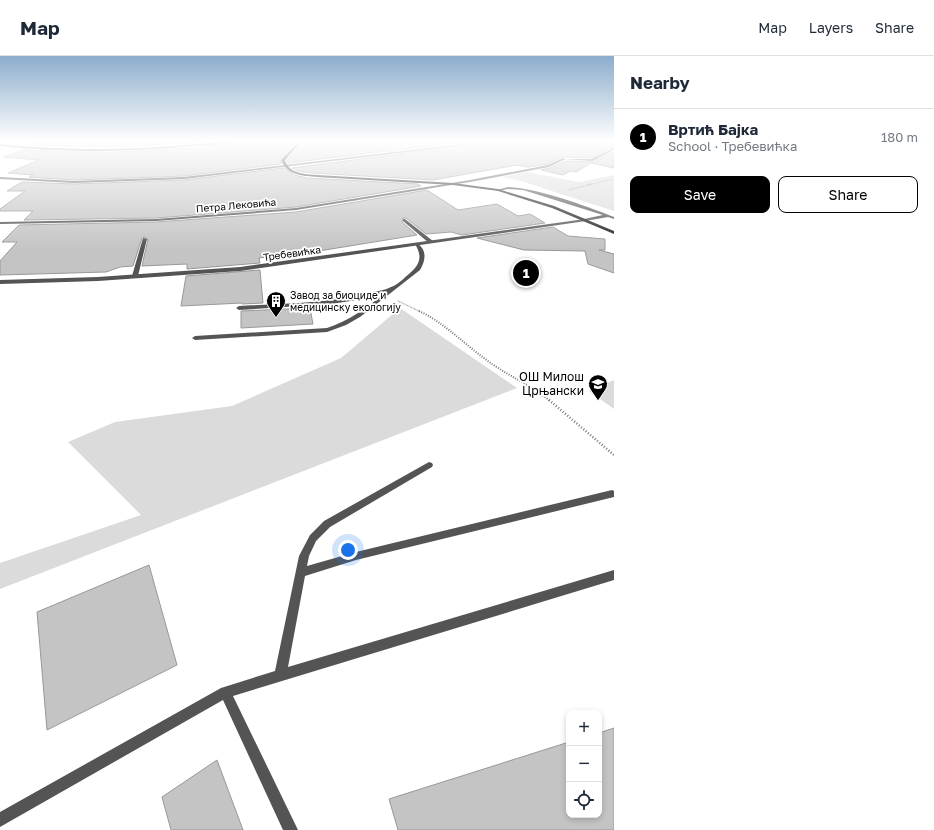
<!DOCTYPE html>
<meta charset="utf-8">
<style>
body{margin:0;font-family:"Golos Text",sans-serif;background:#f2f2f3;color:#1f2937}
.controls{position:absolute;right:12px;bottom:12px;display:grid;overflow:hidden;border-radius:8px;box-shadow:0 2px 6px #0003}
.controls button{width:36px;height:36px;display:grid;place-items:center;padding:0;border:0;border-bottom:1px solid #e0e1e3;background:#fff;color:#1f2937;font:20px sans-serif}
.you{position:absolute;left:348px;top:494px;width:14px;height:14px;margin:-10px;border:3px solid #fff;border-radius:50%;background:#1a73e8;box-shadow:0 0 0 6px #1a73e833}
.badge{display:grid;place-items:center;width:26px;height:26px;border-radius:50%;background:#000;color:#fff;font-size:13px;font-weight:700}
.pin{position:absolute;translate:-50% -50%;border:2px solid #fff;box-shadow:0 1px 4px #0006}
.list{margin:0;padding:0;list-style:none}
h2{display:flex;justify-content:space-between;align-items:center;height:52px;margin:0;padding:0 16px;font-size:17px}
h2 small{font-size:13px;font-weight:400;color:#747a83}
.list li{display:grid;grid-template-columns:26px 1fr auto;gap:12px;align-items:center;box-sizing:border-box;height:56px;padding:0 16px;border-top:1px solid #e0e1e3}
.list b{display:block;font-size:15px;white-space:nowrap}
.list p{margin:0;font-size:13px;white-space:nowrap;color:#747a83}
.list em{font-size:13px;font-style:normal;color:#747a83}
.actions{display:flex;gap:8px;padding:12px 16px}
.actions a{flex:1;padding:9px 0;border:1px solid #000;border-radius:8px;text-align:center;font-size:14px;color:#000}
.actions .main{background:#000;color:#fff}
.icon{flex:none;width:22px;height:22px;fill:none;stroke:currentColor;stroke-width:2;stroke-linecap:round;stroke-linejoin:round}
.map{position:relative;flex:none;width:614px;height:774px;overflow:hidden}
header{display:flex;align-items:center;gap:24px;box-sizing:border-box;height:56px;padding:0 20px;background:#fff;border-bottom:1px solid #e0e1e3}
header strong{font-size:19px}
nav{display:flex;gap:22px;margin-inline-start:auto;font-size:14px}
main{display:flex}
aside{flex:1;background:#fff}
.map>svg:first-child{display:block}
</style>
<header>
<strong>Map</strong>
<nav><a>Map</a><a>Layers</a><a>Share</a></nav>
</header>
<main>
<div class="map">
<svg width="614" height="774" viewBox="0 0 614 774">
<rect width="100%" height="100%" fill="#fff"/>
<path fill="#dbdbdb" d="M527,116L579,126L614,119V155L521,125L502,121Z
M400,252L517,332L0,533V507L141,459L68,386L115,366L232,350L341,302Z
M614,324V353L589,335Z"/>
<path fill="#c4c4c4" stroke="#989898" d="M45,84H219L118,91L32,89Z
M251,84H298L280,103L281,108L184,120L74,124L29,121L33,119L8,117L39,104L4,101L22,94L72,96H120L221,90L243,87Z
M304,84H479L288,107L287,104Z
M508,84H614V91L592,102L562,101L548,108L528,111L517,109L433,124L312,117L298,115L292,112Z
M614,96V112L591,107L576,116L570,115L563,119L541,114L550,112L566,105L594,106Z
M284,112L295,119L306,122L418,128L421,130L296,151L156,162L24,164L33,155H0V153L25,135H7L22,126L74,128L184,124Z
M427,134L458,154L497,148L518,160L530,158L545,167L462,179L451,176L426,178L406,162H403L402,166L417,179L325,194L266,200L267,201L259,202L260,207L187,213V208L142,210L148,183L143,181L142,182L133,210L120,211L106,216L0,219V205L17,186H2L19,169L156,166L296,156Z
M553,171L568,180L605,183V194H599L614,198V217L588,208L585,195L524,194L477,182Z
M260,214L263,247L242,248V247L181,250L186,220Z
M310,252L313,268L241,272V255Z
M149,509L177,609L47,674L37,556Z
M614,672V774H398L389,743L569,686V759H599V677Z
M217,704L243,774H171L162,741Z"/>
<g fill="none" stroke-linecap="round" stroke-linejoin="round">
<path stroke="#767676" stroke-width="1" stroke-dasharray="0.5 1" stroke-linecap="butt" d="M560,84L563,93
M258,87L279,85
M258,92L279,90
M260,93L274,97
M588,129L614,123"/>
<path stroke="#767676" stroke-width="1.5" stroke-dasharray="0.5 1" stroke-linecap="butt" d="M569,134L592,128
M398,245L421,256"/>
<path stroke="#767676" stroke-width="2" stroke-dasharray="1 1.5" stroke-linecap="butt" d="M419,255C445,267 465,289 488,305C508,320 531,329 550,345"/>
<path stroke="#767676" stroke-width="2.5" stroke-dasharray="1 2" stroke-linecap="butt" d="M549,344L614,399"/>
<path fill="#545454" fill-rule="evenodd" d="M614,92V94L593,105L562,103H592Z
M508,131C541,133 583,149 614,161V163L608,161L585,165H584V163L603,159L523,134L508,133L498,135L496,134Z
M403,163H405L433,185V187H429L403,165Z
M143,182L147,183L138,220L135,222L132,220Z
M417,187C427,194 426,204 420,214L360,261L346,269L327,276L195,284L192,282L195,280L327,272C349,265 368,251 386,236L357,244L331,248L239,254L236,252L239,250C284,247 330,248 373,236C379,235 385,234 391,231C398,229 405,221 410,217C421,208 422,199 415,188Z
M429,406L432,407L433,409L432,411L330,471L316,485L309,500L307,510L356,496L612,434L614,435V441L356,504L305,520L288,611L614,514V524L233,640L298,774H283L223,644L0,771V756L221,632L275,615L299,500L310,479L324,465Z"/>
<path fill="#545454" fill-rule="evenodd" d="M495,84H507L184,123L74,127L0,123V121L74,125L184,121Z
M563,102L566,103L549,111L470,126L296,154L156,165L0,168V166L156,163L296,152L470,124L548,109Z
M585,163H586V165L240,215L98,225L0,228V224L98,221L240,211Z"/>
<path fill="#212121" fill-rule="evenodd" d="M237,84H250C232,89 211,89 192,90C128,96 64,97 0,90V88C79,97 158,93 237,84Z
M300,84H303L285,104C289,118 305,118 317,119L453,127L498,133L554,150L614,175V178L552,152L498,135L453,129L317,121C304,120 286,119 281,104Z"/>
</g>
<linearGradient id="sky" x2="0" y2="1"><stop stop-color="#8cadcc"/><stop offset="0.44" stop-color="#fff"/><stop offset="1" stop-color="#fff" stop-opacity="0"/></linearGradient>
<rect width="614" height="193" fill="url(#sky)"/>
<defs>
<g id="building-pin" transform="scale(1)"><path d="M0 17L-7.5 6A9.5 9.5 0 1 1 7.5 6Z" fill="#000" stroke="#fff"/><path d="M-4-6H4V6H1V3H-1V6H-4ZM-2.5-4.3h1.7v1.8h-1.7ZM.8-4.3h1.7v1.8H.8ZM-2.5-1h1.7V.8h-1.7ZM.8-1h1.7V.8H.8Z" fill="#fff"/></g>
<g id="school-pin" transform="scale(1)"><path d="M0 17L-7.5 6A9.5 9.5 0 1 1 7.5 6Z" fill="#000" stroke="#fff"/><path d="M0-5L7-2L0 1L-7-2ZM-4 1L0 2.5L4 1V4Q0 6-4 4Z" fill="#fff"/></g>
</defs>
<g fill-rule="evenodd">
<use href="#building-pin" x="276" y="245"/>
<use href="#school-pin" x="598" y="328"/>
</g>
<g text-anchor="middle" stroke-width="3.5" stroke-linejoin="round" paint-order="stroke">
<g font-size="10" fill="#000" stroke="#fff">
<text transform="translate(236 149) rotate(-5)" y="4">Петра Лековића</text>
<text transform="translate(292 197) rotate(-8)" y="4">Требевићка</text>
</g>
<g font-size="10" fill="#000" stroke="#fff" text-anchor="start">
<text x="290" y="243">Завод за биоциде и<tspan x="290" dy="12">медицинску екологију</tspan></text>
</g>
<g font-size="12" fill="#000" stroke="#fff" text-anchor="end">
<text x="584" y="325">ОШ Милош<tspan x="584" dy="14">Црњански</tspan></text>
</g>
</g>
</svg>
<div class="controls">
<button>+</button>
<button>−</button>
<button><svg class="icon" aria-label="locate" viewBox="0 0 24 24"><circle cx="12" cy="12" r="6"/><path d="M12 2v4M12 18v4M2 12h4M18 12h4"/></svg></button>
</div>
<div class="you"></div>
<div class="pin badge" style="left:526px;top:217px">1</div>
</div>
<aside>
<h2>Nearby<small></small></h2>
<ul class="list">
<li><span class="badge">1</span><div><b>Вртић Бајка</b><p>School · Требевићка</p></div><em>180 m</em></li>
</ul>
<div class="actions"><a class="main">Save</a><a>Share</a></div>
</aside>
</main>
